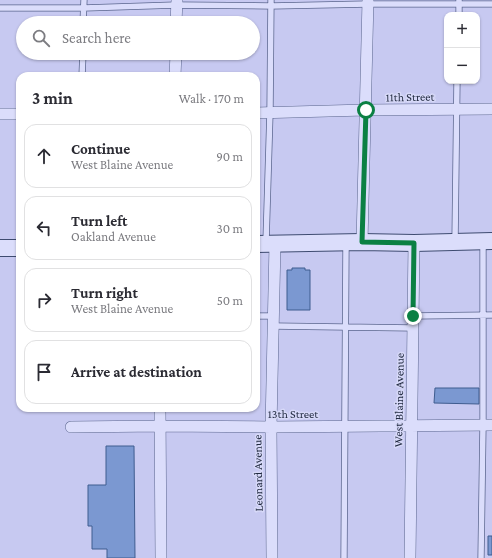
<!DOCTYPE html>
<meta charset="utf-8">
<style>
body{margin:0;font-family:"Crimson Pro",serif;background:#f7f7f7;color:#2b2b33}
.controls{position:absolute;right:12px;top:12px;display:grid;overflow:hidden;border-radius:8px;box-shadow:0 1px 3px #0004}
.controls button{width:36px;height:36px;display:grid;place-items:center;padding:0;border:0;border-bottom:1px solid #e1e1e2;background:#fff;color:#2b2b33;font:20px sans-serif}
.stop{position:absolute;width:12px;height:12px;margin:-9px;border:3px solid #0b8043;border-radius:50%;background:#fff}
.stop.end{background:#0b8043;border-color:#fff;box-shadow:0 1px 4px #0008}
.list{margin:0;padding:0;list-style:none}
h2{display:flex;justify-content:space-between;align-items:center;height:52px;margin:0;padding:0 16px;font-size:17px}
h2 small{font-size:13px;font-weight:400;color:#7c7c81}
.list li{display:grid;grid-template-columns:26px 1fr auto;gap:12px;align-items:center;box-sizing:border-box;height:64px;margin:0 8px 8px;padding:0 8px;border:1px solid #e1e1e2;border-radius:12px}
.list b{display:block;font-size:15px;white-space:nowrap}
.list p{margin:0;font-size:13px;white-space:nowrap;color:#7c7c81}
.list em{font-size:13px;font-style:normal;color:#7c7c81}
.icon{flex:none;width:22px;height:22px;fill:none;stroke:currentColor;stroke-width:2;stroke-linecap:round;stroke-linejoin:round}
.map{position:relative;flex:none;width:492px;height:558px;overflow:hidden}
.search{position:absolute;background:#fff;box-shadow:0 1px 3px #0004;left:16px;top:16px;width:244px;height:44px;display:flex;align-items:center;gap:10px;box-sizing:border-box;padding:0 14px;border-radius:22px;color:#7c7c81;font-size:15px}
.panel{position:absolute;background:#fff;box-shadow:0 1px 3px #0004;left:16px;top:72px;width:244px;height:340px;border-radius:12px}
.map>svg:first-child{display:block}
</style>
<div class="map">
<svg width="492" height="558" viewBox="0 0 492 558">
<rect width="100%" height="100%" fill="#c7c9f1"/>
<path fill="#7b98d1" stroke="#3f5c8f" d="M292,268H305V270H310V310H287V270H292Z
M435,388H479V404L434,403Z
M106,446H134L135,558H107V549H92V526H88V485H106Z
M488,536H492V555H488Z"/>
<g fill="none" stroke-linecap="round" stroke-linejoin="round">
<g stroke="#5b668e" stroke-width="7">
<path id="lane" d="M0,8H84L176,5L271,6L368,4H492
M459,15V0
M83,23L84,0
M82,76L83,53
M455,241L457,81
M266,242L270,112L271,0
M256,316H274
M413,316L492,315
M273,326L413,328
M344,558L346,244
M481,558L483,425V242"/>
</g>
<g stroke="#5b668e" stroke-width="12">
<path id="street" d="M176,23L177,0
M175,76L176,53
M256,113L365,110L492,109
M0,114H20
M362,242L368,0
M160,408L161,558
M71,427L160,426L271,427L492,425
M272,558L271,427L275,244
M410,558L414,243"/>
</g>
<g stroke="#3e4b70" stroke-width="18">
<path id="secondary" d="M256,244L362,242L414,243L492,241
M0,248H20"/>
</g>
<use href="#lane" stroke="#dbddfb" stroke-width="5.5"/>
<use href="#street" stroke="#dbddfb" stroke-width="11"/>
<use href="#secondary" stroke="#dbddfb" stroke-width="16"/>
</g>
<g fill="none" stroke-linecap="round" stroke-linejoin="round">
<path stroke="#0b8043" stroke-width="5" d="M366,110L362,242L414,243L413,316"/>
</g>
<g text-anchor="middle" stroke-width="3" stroke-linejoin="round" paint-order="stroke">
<g font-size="12" fill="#1f283e" stroke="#d7d9f8">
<text transform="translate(410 97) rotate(-1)" y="4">11th Street</text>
<text transform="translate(399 400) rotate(-89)" y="4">West Blaine Avenue</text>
<text x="293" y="418">13th Street</text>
<text transform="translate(258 473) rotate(-91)" y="4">Leonard Avenue</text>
</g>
</g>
</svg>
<div class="controls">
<button>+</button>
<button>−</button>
</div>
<div class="stop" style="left:366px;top:110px"></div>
<div class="stop end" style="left:413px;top:316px"></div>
<div class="search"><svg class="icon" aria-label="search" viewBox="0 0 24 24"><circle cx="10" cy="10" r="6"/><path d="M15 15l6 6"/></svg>Search here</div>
<section class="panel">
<h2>3 min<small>Walk · 170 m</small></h2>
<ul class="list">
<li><svg class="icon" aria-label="ahead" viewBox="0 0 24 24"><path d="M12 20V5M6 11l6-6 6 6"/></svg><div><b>Continue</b><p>West Blaine Avenue</p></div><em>90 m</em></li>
<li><svg class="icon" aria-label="left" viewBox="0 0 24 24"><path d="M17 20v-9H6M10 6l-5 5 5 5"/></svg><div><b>Turn left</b><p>Oakland Avenue</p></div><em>30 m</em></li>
<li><svg class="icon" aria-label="right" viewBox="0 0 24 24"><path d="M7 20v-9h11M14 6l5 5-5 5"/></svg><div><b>Turn right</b><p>West Blaine Avenue</p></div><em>50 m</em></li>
<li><svg class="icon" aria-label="arrive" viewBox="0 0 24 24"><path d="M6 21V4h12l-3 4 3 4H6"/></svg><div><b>Arrive at destination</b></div></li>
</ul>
</section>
</div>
